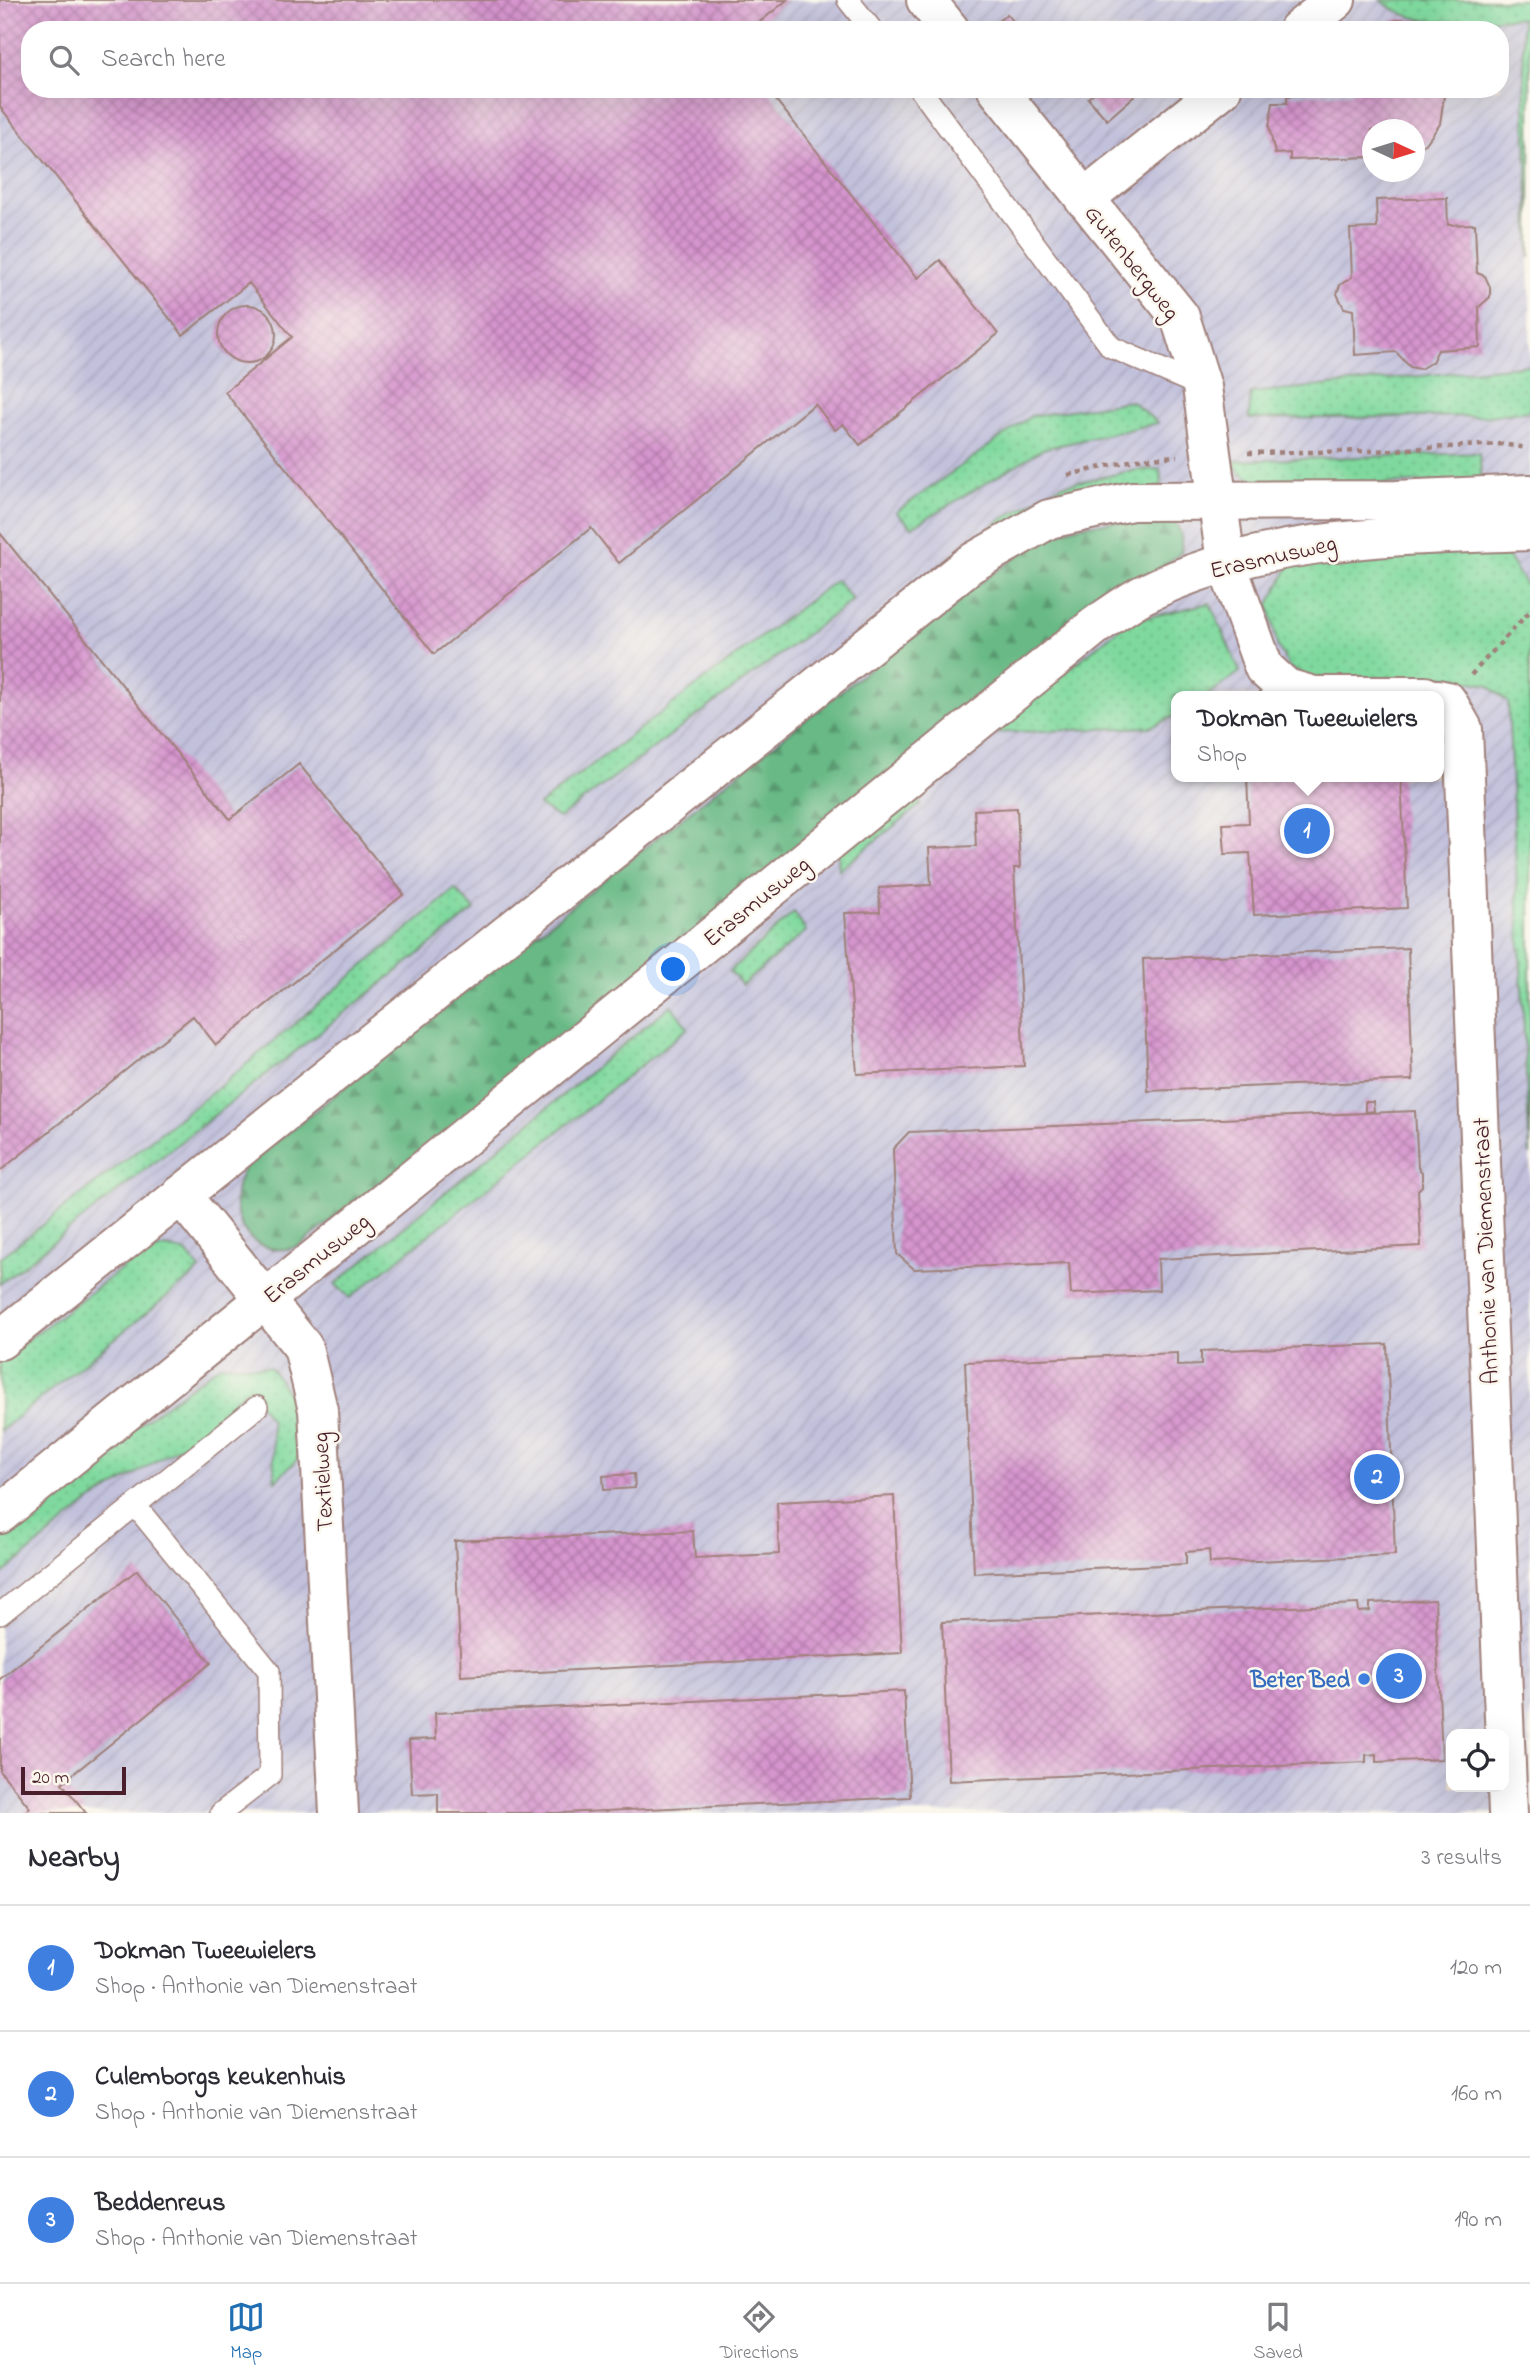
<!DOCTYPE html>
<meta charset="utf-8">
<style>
body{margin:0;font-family:"Indie Flower",sans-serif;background:#f2f2f3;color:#2b2b33}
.controls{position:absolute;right:21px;bottom:21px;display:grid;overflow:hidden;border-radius:14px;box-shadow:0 7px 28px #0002}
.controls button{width:63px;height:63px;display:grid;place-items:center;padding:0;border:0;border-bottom:2px solid #e1e1e2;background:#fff;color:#2b2b33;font:35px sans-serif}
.compass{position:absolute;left:1362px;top:119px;width:63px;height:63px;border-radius:50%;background:#fff;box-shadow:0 7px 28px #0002;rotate:94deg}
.scale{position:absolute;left:21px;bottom:18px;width:105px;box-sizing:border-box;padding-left:7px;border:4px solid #4a1f2b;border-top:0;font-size:19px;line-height:24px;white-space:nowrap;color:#4a1f2b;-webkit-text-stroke:5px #fbf7ec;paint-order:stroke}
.you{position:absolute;left:674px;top:970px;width:24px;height:24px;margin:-18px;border:5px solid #fff;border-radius:50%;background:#1a73e8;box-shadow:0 0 0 10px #1a73e833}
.badge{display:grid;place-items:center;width:46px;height:46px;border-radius:50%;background:#1f6fb2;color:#fff;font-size:23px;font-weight:700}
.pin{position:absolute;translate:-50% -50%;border:4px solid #fff;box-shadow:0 2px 7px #0006}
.popup{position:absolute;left:1171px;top:691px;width:273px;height:91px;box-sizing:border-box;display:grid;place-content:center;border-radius:14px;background:#fff;filter:drop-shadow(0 2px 5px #0005);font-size:23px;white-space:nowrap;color:#7c7c81}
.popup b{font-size:26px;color:#2b2b33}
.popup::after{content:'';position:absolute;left:50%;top:100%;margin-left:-14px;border:14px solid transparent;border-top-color:#fff}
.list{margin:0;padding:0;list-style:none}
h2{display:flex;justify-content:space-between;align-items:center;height:91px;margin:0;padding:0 28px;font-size:30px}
h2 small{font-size:23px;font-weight:400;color:#7c7c81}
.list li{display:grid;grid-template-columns:46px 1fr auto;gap:21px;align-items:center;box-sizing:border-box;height:126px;padding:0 28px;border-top:2px solid #e1e1e2}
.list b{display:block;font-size:26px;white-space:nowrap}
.list p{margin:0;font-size:23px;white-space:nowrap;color:#7c7c81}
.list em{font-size:23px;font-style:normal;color:#7c7c81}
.icon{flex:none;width:38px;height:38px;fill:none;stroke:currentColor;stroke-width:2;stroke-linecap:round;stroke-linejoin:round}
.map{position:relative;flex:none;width:1530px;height:1813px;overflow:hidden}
.search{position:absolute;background:#fff;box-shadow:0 7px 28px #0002;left:21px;right:21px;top:21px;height:77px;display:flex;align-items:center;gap:18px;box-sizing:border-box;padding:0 24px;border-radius:28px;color:#7c7c81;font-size:26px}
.sheet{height:469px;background:#fff}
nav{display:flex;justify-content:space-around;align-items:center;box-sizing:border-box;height:98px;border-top:2px solid #e1e1e2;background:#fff;font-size:19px;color:#7c7c81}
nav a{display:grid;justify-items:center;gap:4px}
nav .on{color:#1f6fb2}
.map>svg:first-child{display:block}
</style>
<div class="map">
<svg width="1530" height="1813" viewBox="0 0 1530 1813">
<defs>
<pattern id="industrial-furrows" width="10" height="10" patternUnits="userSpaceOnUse" patternTransform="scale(1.75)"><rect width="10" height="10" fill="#c2c1dc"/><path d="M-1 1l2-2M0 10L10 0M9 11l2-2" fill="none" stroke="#a8a5bd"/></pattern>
<pattern id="grass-dots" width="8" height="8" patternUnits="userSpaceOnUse" patternTransform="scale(1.75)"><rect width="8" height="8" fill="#7fd99e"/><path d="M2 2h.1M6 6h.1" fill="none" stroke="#6fba88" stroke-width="1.8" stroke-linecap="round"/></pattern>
<pattern id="forest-firs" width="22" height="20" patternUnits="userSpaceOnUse" patternTransform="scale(1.75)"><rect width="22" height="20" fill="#67b985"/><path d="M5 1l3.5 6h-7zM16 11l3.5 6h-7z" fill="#57966d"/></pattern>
<pattern id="building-cross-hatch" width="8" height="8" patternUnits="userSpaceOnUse" patternTransform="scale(1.75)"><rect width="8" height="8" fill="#d695ce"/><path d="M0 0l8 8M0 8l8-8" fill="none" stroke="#b079a7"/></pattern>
</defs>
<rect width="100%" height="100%" fill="#fbf7ec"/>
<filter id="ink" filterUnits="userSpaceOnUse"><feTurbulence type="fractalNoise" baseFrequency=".0143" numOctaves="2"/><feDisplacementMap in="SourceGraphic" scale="14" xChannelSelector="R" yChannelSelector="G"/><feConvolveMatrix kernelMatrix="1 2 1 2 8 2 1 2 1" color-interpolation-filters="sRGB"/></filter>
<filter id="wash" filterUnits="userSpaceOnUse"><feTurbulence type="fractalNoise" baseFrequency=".00686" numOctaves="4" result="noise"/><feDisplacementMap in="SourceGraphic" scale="28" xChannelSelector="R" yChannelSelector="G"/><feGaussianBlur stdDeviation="1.57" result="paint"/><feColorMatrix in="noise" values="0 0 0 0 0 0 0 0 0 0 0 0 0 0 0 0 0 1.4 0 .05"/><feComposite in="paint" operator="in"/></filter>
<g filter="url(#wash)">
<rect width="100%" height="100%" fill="#f4e2c8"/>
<path fill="url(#industrial-furrows)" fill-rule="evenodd" d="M0,0H1521L1530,295V1813H0ZM30,30H1500V89H30ZM1372,130H1414V172H1372ZM1176,696H1438V777H1176ZM1451,1734H1504V1787H1451Z"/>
<path fill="url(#grass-dots)" stroke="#647c64" stroke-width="2" d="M1381,0H1530V258L1522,18C1476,18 1418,34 1381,0Z
M1530,365V411L1488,416L1249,419L1251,393Z
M1131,401L1158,423L1043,449L912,527L896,512L1031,416Z
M1479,453L1482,481L1266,487L1240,472L1232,461Z
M1160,469L1162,486L924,579L999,521L1062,485L1137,470Z
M1502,548L1530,591V1155L1508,702L1488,685L1450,678L1311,679L1290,668L1277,645L1269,604L1291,563Z
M836,580L853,600L559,818L539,805Z
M1210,603L1240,672L1206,696H1176V715L1151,727L990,733L1127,622Z
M911,794L920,798V805L839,870L838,854Z
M455,889L475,910L0,1284V1258L224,1083Z
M794,912L806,931L742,985L730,971Z
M671,1005L688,1028L350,1298L335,1284Z
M166,1247L186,1252L200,1270L0,1431V1361L141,1254Z
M221,1364L270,1367L296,1404L298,1459L275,1481L271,1421L249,1387L197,1436L88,1503L0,1576V1541L100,1454Z"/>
<path fill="url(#forest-firs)" stroke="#586c58" stroke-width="2" d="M1168,515C1181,527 1183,535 1181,553L1118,598L623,994L299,1246C247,1264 220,1208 245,1167L945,608L1043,538L1079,526Z"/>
<g id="blocks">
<path fill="url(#building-cross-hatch)" d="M0,0H787L750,30H30V89H767L918,278L940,260L998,334L860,445L843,424L835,430L815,404L619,563L591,528L434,654L225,392L292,337L249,283L183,335L0,107Z
M1007,14L1018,27L987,30Z
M1400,19L1439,22V30H1375V25Z
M1098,89H1136L1139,92L1107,120L1088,98Z
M1354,89H1445L1440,124L1427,142L1414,152V130H1372V157L1290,160V153L1275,154L1269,127L1273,103H1287V96L1351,93Z
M1447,198L1448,225L1475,224L1477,273L1485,276L1490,287V297L1479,307L1480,347L1438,350L1432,362L1420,369L1410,367L1396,352L1355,355L1353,310L1344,308L1337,294L1340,285L1352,277L1350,229L1377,228L1376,200Z
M218 334a29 29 0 1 1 58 0a29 29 0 1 1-58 0Z
M0,533L230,819L299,764L404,894L216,1045L193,1016L0,1171Z
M1247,777H1401L1407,908L1254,915L1250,853L1225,854L1223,824L1249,823Z
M1017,808L1020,868H1014L1024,1066L857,1074L845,913L880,912L879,888L931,885L929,848L976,846L974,810Z
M1408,948L1413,1080L1148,1091L1143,959Z
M1365,1102H1373L1374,1111L1365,1112Z
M1415,1111L1418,1168L1422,1172V1186L1418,1190L1421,1246L1158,1259L1159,1290L1071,1294L1069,1263L914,1269L897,1254L893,1149L909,1132Z
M1387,1344L1395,1555L1210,1563L1209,1550L1186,1552V1564L974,1573L965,1362L1177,1353V1366L1201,1365V1351Z
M634,1474L635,1488L604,1490L603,1476Z
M894,1496L902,1653L461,1676L455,1541L693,1531L695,1558L779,1554L777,1502Z
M137,1570L211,1663L62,1783L86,1813H24L30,1808L0,1771V1679Z
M1435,1600L1442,1759L1376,1762V1754L1366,1755V1762L949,1781L942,1622L1358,1604L1359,1612L1370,1611V1603Z
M904,1691L910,1797L562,1813H438V1793L412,1794L409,1740L436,1739L435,1713Z"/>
</g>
</g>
<g filter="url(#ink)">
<use href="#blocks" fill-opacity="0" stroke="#9f807a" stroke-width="2"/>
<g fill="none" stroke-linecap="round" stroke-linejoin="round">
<g stroke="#9f807a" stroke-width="24">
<path id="lane" d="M848,0L872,30
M920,89L1111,347L1202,387
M135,1505L269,1671L270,1775L221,1813
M0,1614L257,1407"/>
</g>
<g stroke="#9f807a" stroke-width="42">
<path id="street" d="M926,0L950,30
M1298,30L1336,0
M997,89L1180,317L1202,387L1226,562L1264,668L1286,688L1314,696H1425
M1084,199L1222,89
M1438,699L1447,701L1463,729L1508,1813
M181,1195L303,1347L318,1410L339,1813"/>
</g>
<g stroke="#9f807a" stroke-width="42">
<path id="secondary" d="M0,1340L970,564L1049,519L1132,501L1396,500L1530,494
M0,1514L1095,626C1111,615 1127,603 1144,594C1264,535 1399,536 1530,531"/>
</g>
<path stroke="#9f807a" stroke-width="4.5" stroke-dasharray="5 5" stroke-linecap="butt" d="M1248,453L1373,451L1502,444L1527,448
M1068,475L1138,459L1177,456
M1471,675L1530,611"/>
<use href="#lane" stroke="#fff" stroke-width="21"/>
<use href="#street" stroke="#fff" stroke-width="38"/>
<use href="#secondary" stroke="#fff" stroke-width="38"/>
</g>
</g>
<circle fill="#3f7fe0" stroke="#fbf7ec" stroke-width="2.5" cx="1364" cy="1679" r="7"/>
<g text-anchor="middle" stroke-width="5" stroke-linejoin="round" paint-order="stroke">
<g font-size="24" fill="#4a1f2b" stroke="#fbf7ec">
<text transform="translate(1133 262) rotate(52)" y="8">Gutenbergweg</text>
<text transform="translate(1273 556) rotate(-13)" y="8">Erasmusweg</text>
<text transform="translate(756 901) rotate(-39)" y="8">Erasmusweg</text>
<text transform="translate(1485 1251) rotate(-92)" y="8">Anthonie van Diemenstraat</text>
<text transform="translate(316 1258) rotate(-39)" y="8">Erasmusweg</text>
<text transform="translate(322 1482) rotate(-93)" y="8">Textielweg</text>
</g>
<g font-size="24" font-weight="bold" fill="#366cbe" stroke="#fbf7ec" text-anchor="end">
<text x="1350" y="1687">Beter Bed</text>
</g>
</g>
</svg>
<div class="controls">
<button><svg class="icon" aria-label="locate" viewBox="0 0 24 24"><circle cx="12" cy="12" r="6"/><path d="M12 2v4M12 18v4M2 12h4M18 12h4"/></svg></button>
</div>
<svg class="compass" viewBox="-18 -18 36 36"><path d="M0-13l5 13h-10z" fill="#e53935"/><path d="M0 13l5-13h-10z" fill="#7c7c81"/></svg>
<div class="scale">20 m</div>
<div class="you"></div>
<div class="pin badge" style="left:1307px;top:831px;background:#3f7fe0">1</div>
<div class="popup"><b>Dokman Tweewielers</b>Shop</div>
<div class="pin badge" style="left:1377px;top:1477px;background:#3f7fe0">2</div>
<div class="pin badge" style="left:1399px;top:1676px;background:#3f7fe0">3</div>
<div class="search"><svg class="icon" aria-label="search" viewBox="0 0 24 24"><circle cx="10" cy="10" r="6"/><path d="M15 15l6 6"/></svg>Search here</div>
</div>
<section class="sheet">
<h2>Nearby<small>3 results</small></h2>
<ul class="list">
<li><span class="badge" style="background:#3f7fe0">1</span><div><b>Dokman Tweewielers</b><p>Shop · Anthonie van Diemenstraat</p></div><em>120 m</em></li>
<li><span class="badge" style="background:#3f7fe0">2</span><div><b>Culemborgs keukenhuis</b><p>Shop · Anthonie van Diemenstraat</p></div><em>160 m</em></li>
<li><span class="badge" style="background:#3f7fe0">3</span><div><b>Beddenreus</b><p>Shop · Anthonie van Diemenstraat</p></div><em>190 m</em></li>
</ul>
</section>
<nav>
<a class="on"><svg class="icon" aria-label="map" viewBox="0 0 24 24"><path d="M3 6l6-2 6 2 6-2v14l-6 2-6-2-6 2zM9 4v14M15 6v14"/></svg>Map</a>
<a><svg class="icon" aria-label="directions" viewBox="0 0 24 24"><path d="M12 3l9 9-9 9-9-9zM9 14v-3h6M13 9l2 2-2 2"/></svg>Directions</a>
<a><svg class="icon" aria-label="saved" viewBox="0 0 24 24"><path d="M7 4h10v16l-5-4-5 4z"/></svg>Saved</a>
</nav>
